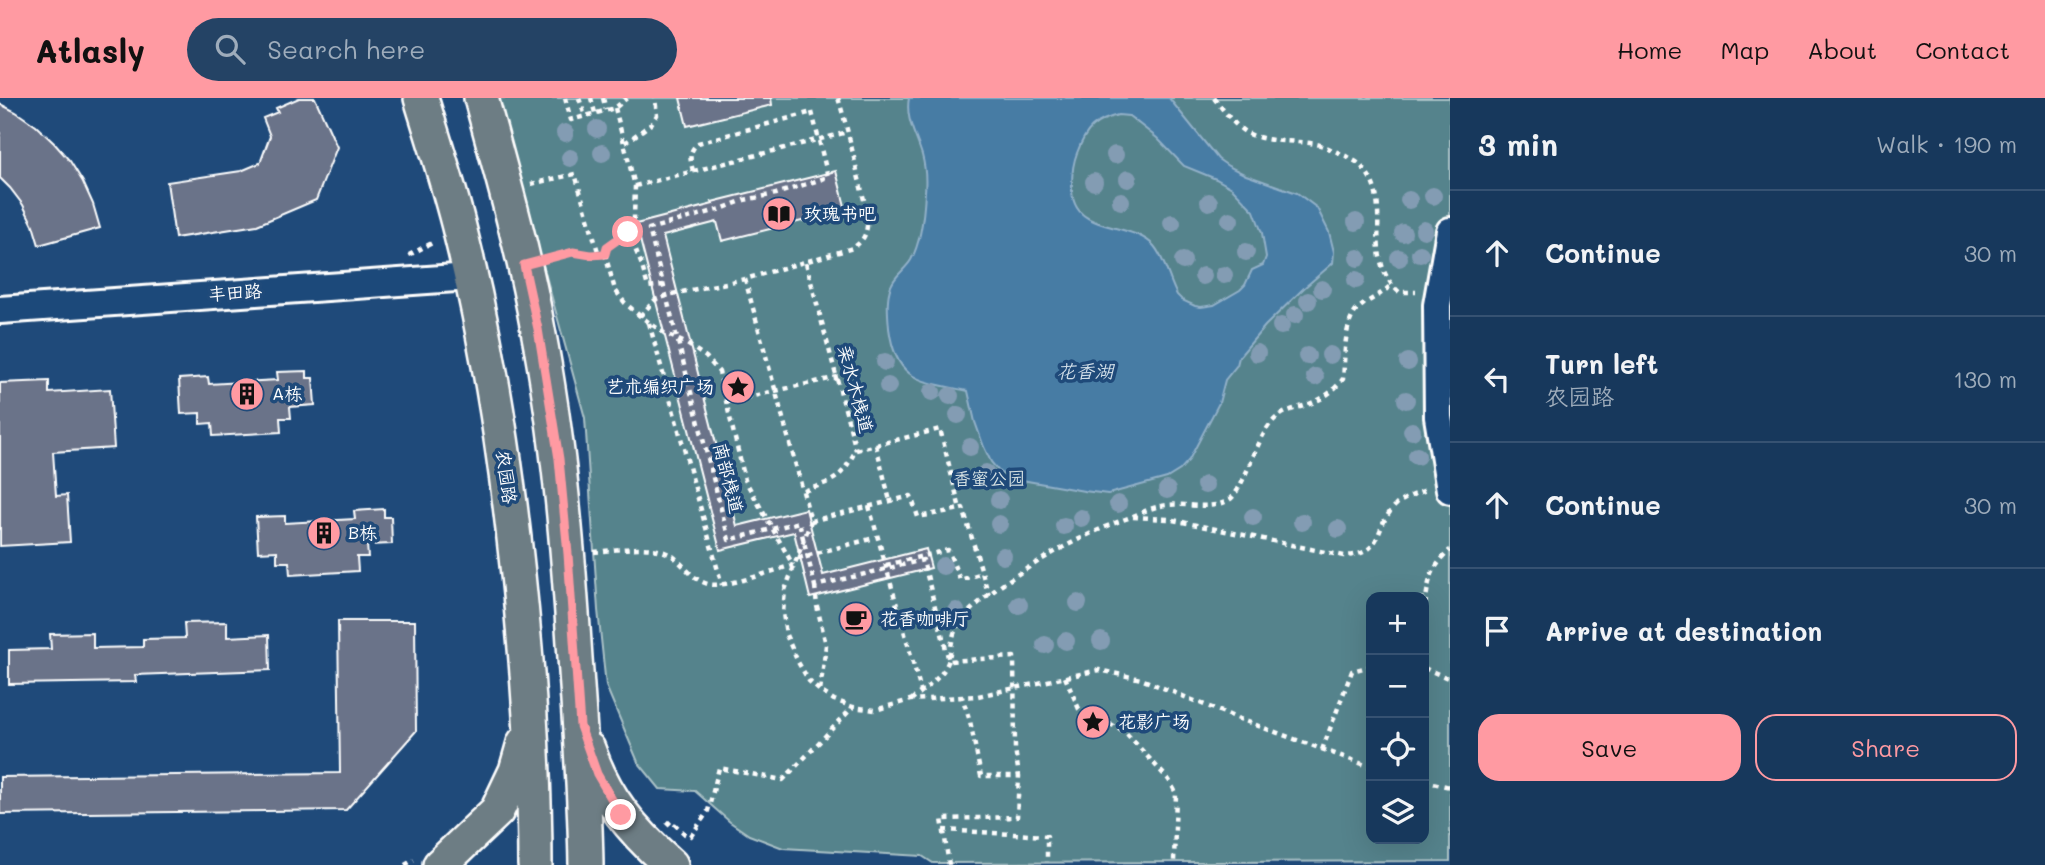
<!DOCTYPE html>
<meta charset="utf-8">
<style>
body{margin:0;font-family:Mali,"LXGW WenKai TC",sans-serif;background:#244365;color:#f1f3f6}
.controls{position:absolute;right:21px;bottom:21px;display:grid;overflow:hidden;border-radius:14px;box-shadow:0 7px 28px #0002}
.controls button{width:63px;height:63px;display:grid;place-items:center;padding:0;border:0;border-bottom:2px solid #365272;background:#17385c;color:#f1f3f6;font:35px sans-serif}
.stop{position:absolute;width:21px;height:21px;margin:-16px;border:5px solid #ff9aa2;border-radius:50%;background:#fff}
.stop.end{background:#ff9aa2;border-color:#fff;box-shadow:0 2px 7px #0008}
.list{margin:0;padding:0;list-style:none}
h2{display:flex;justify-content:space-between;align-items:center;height:91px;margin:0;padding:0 28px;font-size:30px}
h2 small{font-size:23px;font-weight:400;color:#9eacbb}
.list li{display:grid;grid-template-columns:46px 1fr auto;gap:21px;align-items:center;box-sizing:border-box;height:126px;padding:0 28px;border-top:2px solid #365272}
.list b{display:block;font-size:26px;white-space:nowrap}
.list p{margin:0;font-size:23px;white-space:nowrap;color:#9eacbb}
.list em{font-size:23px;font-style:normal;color:#9eacbb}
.actions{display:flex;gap:14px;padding:21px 28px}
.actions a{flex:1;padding:16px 0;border:2px solid #ff9aa2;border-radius:21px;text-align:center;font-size:24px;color:#ff9aa2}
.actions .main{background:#ff9aa2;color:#111}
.icon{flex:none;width:38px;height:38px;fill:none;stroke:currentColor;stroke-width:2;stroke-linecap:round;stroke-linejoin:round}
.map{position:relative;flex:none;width:1450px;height:767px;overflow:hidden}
header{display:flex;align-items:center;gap:42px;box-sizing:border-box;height:98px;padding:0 35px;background:#ff9aa2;color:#111}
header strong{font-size:33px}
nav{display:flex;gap:38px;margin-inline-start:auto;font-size:24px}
.search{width:490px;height:63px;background:#244365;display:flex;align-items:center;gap:18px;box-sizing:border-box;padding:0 24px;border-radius:38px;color:#9eacbb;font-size:26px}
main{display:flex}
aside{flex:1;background:#17385c}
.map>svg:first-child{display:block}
</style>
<header>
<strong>Atlasly</strong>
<div class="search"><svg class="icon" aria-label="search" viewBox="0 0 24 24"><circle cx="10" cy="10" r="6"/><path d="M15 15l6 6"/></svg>Search here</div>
<nav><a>Home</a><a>Map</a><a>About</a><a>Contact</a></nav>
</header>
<main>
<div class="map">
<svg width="1450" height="767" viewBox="0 0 1450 767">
<rect width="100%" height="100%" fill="#1f4a7a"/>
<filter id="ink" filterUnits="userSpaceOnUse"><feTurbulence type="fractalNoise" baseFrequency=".0143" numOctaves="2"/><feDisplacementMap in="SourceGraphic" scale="14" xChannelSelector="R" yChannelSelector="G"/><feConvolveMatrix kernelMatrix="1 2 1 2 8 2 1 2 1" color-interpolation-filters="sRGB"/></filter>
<g filter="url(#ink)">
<path fill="#55838c" stroke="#aac1c6" stroke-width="2" fill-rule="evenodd" d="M497,0H1450V763L933,765L922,758L783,750L749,737L730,724L695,693L660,691L638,664L606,588L598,512L585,320ZM1371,499H1424V741H1371Z"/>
<path fill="#477ca4" stroke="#91b0c8" stroke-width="2" fill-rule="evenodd" d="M909,0H1169L1218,61L1228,68L1246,77L1297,95L1317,110L1329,134L1334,154L1333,165L1304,190L1265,228L1239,259L1237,267L1225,282L1219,305L1189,362L1180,372L1167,380L1108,396L1084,393L1016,381L1000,375L991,364L984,349L975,324L968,293C922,283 896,285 889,230C888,217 886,200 891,188C895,177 905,172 911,162C921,144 924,115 925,94C926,83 925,68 922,57C916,37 905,21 909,0ZM1118,17L1129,18L1157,40L1184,68L1216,81L1232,90L1254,113L1262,135L1266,159L1263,167L1252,172L1245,187L1240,192L1214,207L1201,209L1195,208L1182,202L1177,197C1169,182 1165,161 1154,148C1129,121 1069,138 1072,86C1072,75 1073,65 1077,55C1086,31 1094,23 1118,17Z"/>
<path fill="#6a7389" stroke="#fff" stroke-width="2" d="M299,0H315L337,49L316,102L257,127L175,140L167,84L241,73L260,65L270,38L263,20L278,14L276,10Z
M680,0H771L772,7L687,28Z
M0,6L16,14L36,28L54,45L70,63L83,84L93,106L100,130L39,147L33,127L23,107L10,90L0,80Z
M836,73L846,112L722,143L717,124L663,138L737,428L806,411L823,477L926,451L931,470L810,500L794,434L720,452L636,126L713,106L712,104Z
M307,273V280H313L315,307L290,309L291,320H280L281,334L213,338L212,325L200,326V315L181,316L179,281L208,279L209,286L278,282L277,274Z
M49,283V295L110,291L114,350L53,354L56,398L67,397L70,444L0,448V285Z
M384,411V419H391L392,446L367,447L368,459H357L358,473L290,477L289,464H277V453L258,454L256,419L285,418V425L355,421L354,413Z
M338,523H415L416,633L346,712L0,716V679L340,675Z
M227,524V539L269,537L270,572L135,577L136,584L9,586V552L51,551L50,536L93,535V550L143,549V541L185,540L184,525Z"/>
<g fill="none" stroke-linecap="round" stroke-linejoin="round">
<g stroke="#fff" stroke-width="32">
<path id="minor" d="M1450,133L1437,207L1438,319L1450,392
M0,212L470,179"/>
</g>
<g stroke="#fff" stroke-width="38">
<path id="major" d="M421,0C435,46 450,91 461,137C495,273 513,411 525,550C531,622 535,695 535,767
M481,0C502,77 524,154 538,232C559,341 568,450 575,560C580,629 585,698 586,767
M588,651C605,700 632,733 671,767
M440,767L497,713L516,673L524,645"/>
</g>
<path stroke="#fff" stroke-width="4.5" stroke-dasharray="5 5" stroke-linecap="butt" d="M565,0L571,22L615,10L627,0
M579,0L585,18
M591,0L595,15
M603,0L606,12
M1214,0C1223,11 1234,28 1247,35C1268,45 1293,42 1316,46C1326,48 1336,54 1346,58C1350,61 1356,63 1359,66C1398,102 1358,157 1399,194H1416
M615,10L635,88L634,120L628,134L607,149L605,156L615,192L625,205L640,218L664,235L687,246L706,259L719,274L745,382L793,467
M625,45L651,26L657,17L655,0
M693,73C690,61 688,54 698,45L812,14
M531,86L575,76L599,157
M635,88L848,34
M628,134L641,165L648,189L664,187
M409,157L432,145L431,141
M552,159L573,154L591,157L601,156
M806,165L856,352
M745,181L811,423L785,492L783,515L786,537L798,564L809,583L820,593L834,602L853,609L875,612L910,602L978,598L1099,572L1141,581L1234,619L1371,669
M640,218L655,202L672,196L745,181L853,150C861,144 866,139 867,128C868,114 863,99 860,85C853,56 847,28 838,0
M649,225L722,487
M726,304L838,279
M876,347L890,403
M856,352L940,331L960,411L963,410L989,498
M804,393C837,381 839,383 856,352
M869,408L921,593
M1133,419L1168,421L1344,458C1386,456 1372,430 1396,407C1404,400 1416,396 1426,392
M811,423L911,398L918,419L960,411
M594,454C618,452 652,444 674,459C685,468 693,482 708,486C724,491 775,472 793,467
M798,460L878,439
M886,467L948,452L960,482L982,475
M815,488L817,508L826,547L820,593
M1424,517C1428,488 1427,474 1450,452
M1424,570L1450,581
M1065,579L1079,611L1088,620L1109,625L1127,636L1169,682L1176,695L1174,764
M911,602C923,592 942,580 948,564C951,554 951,543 955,533C963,514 992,494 1009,482C1047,457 1088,434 1131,419C1141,415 1150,410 1161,408C1182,403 1209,414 1229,402C1243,394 1256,341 1272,324C1284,311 1299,311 1314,304C1326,299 1335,291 1343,281C1345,262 1343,223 1359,210C1369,201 1379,199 1391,187
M1322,652L1352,573L1371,568
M1424,683L1450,689
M667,727L671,723L685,736L691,738L708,713L719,670L783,682L853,609
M943,732L1047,738V764
M405,767L414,762
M949,767L942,721L1017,719L1019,678H981L970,623L962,599"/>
<use href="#minor" stroke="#1f4a7a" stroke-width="26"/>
<use href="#major" stroke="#6d7d84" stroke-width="33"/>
<path stroke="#fff" stroke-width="4.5" stroke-dasharray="5 5" stroke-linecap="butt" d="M812,14L828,79L776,96L744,102L721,111L649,131L729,442L799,424L815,488L923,462L949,563L1014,559L1015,651L1019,678"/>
</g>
<g fill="#839cb3">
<circle cx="597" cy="31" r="9"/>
<circle cx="565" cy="35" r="9"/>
<circle cx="602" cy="55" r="9"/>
<circle cx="1115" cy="57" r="9"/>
<circle cx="570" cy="60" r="9"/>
<circle cx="1128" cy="81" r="9"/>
<circle cx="1094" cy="84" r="9"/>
<circle cx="1433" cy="98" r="9"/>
<circle cx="1409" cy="102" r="9"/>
<circle cx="1121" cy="103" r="9"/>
<circle cx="1209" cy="104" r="9"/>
<circle cx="1230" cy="122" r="9"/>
<circle cx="1356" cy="124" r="9"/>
<circle cx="1172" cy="125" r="9"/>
<circle cx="1424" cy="132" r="9"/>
<circle cx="1403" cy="135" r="9"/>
<circle cx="1246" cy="154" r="9"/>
<circle cx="1420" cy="156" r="9"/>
<circle cx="1358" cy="160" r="9"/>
<circle cx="1399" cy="160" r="9"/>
<circle cx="1183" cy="163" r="9"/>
<circle cx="1224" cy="177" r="9"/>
<circle cx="1203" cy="178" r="9"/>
<circle cx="1356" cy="182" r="9"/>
<circle cx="1322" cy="191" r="9"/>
<circle cx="1308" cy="203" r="9"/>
<circle cx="1295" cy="217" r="9"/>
<circle cx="1281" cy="228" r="9"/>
<circle cx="1257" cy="255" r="9"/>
<circle cx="1330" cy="257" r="9"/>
<circle cx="1307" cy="258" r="9"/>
<circle cx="885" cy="264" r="9"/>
<circle cx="1408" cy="264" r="9"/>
<circle cx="1315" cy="279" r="9"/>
<circle cx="888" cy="288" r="9"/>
<circle cx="932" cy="294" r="9"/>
<circle cx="950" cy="298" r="9"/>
<circle cx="1406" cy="302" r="9"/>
<circle cx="958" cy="317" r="9"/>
<circle cx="1412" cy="333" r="9"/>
<circle cx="970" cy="349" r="9"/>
<circle cx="1417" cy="358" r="9"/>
<circle cx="986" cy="375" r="9"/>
<circle cx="1205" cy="387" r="9"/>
<circle cx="1167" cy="392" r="9"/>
<circle cx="999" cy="402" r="9"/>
<circle cx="1118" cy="406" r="9"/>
<circle cx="1253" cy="419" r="9"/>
<circle cx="1081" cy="420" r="9"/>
<circle cx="1302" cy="424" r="9"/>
<circle cx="999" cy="426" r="9"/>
<circle cx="1064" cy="428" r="9"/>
<circle cx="1338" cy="431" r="9"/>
<circle cx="1003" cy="458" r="9"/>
<circle cx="943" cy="468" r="9"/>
<circle cx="1078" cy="505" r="9"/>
<circle cx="1019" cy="507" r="9"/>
<circle cx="956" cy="513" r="9"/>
<circle cx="1066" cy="543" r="9"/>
<circle cx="1101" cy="543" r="9"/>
<circle cx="1045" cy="547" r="9"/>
</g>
</g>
<g fill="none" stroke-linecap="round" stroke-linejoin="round" filter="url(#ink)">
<path stroke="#ff9aa2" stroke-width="9" d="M621,717L597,676L580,628L568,456L559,361L538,231L524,167L573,154L591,157L605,156L607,149L628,134"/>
</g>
<defs>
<g id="library-disc" transform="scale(1.75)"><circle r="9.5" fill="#ff9aa2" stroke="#1f4a7a"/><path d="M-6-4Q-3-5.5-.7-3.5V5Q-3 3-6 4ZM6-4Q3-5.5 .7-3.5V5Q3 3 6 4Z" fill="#111"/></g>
<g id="sight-disc" transform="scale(1.75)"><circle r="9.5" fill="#ff9aa2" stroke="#1f4a7a"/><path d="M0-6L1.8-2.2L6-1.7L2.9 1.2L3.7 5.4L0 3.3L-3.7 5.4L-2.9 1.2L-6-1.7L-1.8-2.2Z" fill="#111"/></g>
<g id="building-disc" transform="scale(1.75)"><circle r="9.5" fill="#ff9aa2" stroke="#1f4a7a"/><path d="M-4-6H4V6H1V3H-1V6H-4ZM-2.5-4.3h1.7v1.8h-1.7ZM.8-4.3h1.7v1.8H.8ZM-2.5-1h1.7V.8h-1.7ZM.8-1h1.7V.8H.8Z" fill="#111"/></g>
<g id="cafe-disc" transform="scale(1.75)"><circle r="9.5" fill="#ff9aa2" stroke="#1f4a7a"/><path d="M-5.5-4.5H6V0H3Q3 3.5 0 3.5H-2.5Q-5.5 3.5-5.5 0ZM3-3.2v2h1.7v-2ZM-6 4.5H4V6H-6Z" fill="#111"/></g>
</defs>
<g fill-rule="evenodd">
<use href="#library-disc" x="779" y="116"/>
<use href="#sight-disc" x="738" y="289"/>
<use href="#building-disc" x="247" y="296"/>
<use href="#building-disc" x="324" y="435"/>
<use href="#cafe-disc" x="856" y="521"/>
<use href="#sight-disc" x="1093" y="624"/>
</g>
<g text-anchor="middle" stroke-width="7" stroke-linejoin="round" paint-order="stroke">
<g font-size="18" fill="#fff" stroke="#1f4a7a" text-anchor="start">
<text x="804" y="122">玫瑰书吧</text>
<text x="714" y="295" text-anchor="end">艺术编织广场</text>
<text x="272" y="302">A栋</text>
<text x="348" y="441">B栋</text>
<text x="880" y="527">花香咖啡厅</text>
<text x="1118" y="630">花影广场</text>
</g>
<g font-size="18" fill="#fff" stroke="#1f4a7a">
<text transform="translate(235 195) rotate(-4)" y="6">丰田路</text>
<text transform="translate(855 291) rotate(75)" y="6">亲水木栈道</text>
<text transform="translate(506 379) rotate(82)" y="6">农园路</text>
<text transform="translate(728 380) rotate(76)" y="6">南部栈道</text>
</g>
<g font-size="18" fill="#d4e0e2" stroke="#1f4a7a">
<text x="989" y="387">香蜜公园</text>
</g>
<g font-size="19" font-style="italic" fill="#d1dee8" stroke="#1f4a7a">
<text x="1085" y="280">花香湖</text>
</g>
</g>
</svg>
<div class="controls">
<button>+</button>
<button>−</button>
<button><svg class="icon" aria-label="locate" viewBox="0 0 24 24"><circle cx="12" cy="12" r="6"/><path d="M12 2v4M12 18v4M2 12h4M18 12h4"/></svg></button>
<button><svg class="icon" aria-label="layers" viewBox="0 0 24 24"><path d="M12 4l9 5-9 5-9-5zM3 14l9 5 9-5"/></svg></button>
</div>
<div class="stop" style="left:628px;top:134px"></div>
<div class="stop end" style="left:621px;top:717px"></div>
</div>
<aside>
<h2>3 min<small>Walk · 190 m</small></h2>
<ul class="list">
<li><svg class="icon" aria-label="ahead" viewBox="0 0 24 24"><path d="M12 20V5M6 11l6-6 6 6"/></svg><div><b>Continue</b></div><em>30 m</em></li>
<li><svg class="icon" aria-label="left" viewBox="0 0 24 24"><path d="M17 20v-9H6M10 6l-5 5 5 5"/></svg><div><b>Turn left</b><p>农园路</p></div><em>130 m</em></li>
<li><svg class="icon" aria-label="ahead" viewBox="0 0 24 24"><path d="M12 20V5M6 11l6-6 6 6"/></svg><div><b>Continue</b></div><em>30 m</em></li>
<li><svg class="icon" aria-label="arrive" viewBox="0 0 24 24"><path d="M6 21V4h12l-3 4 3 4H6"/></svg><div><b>Arrive at destination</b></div></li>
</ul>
<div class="actions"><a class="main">Save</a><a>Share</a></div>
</aside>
</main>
